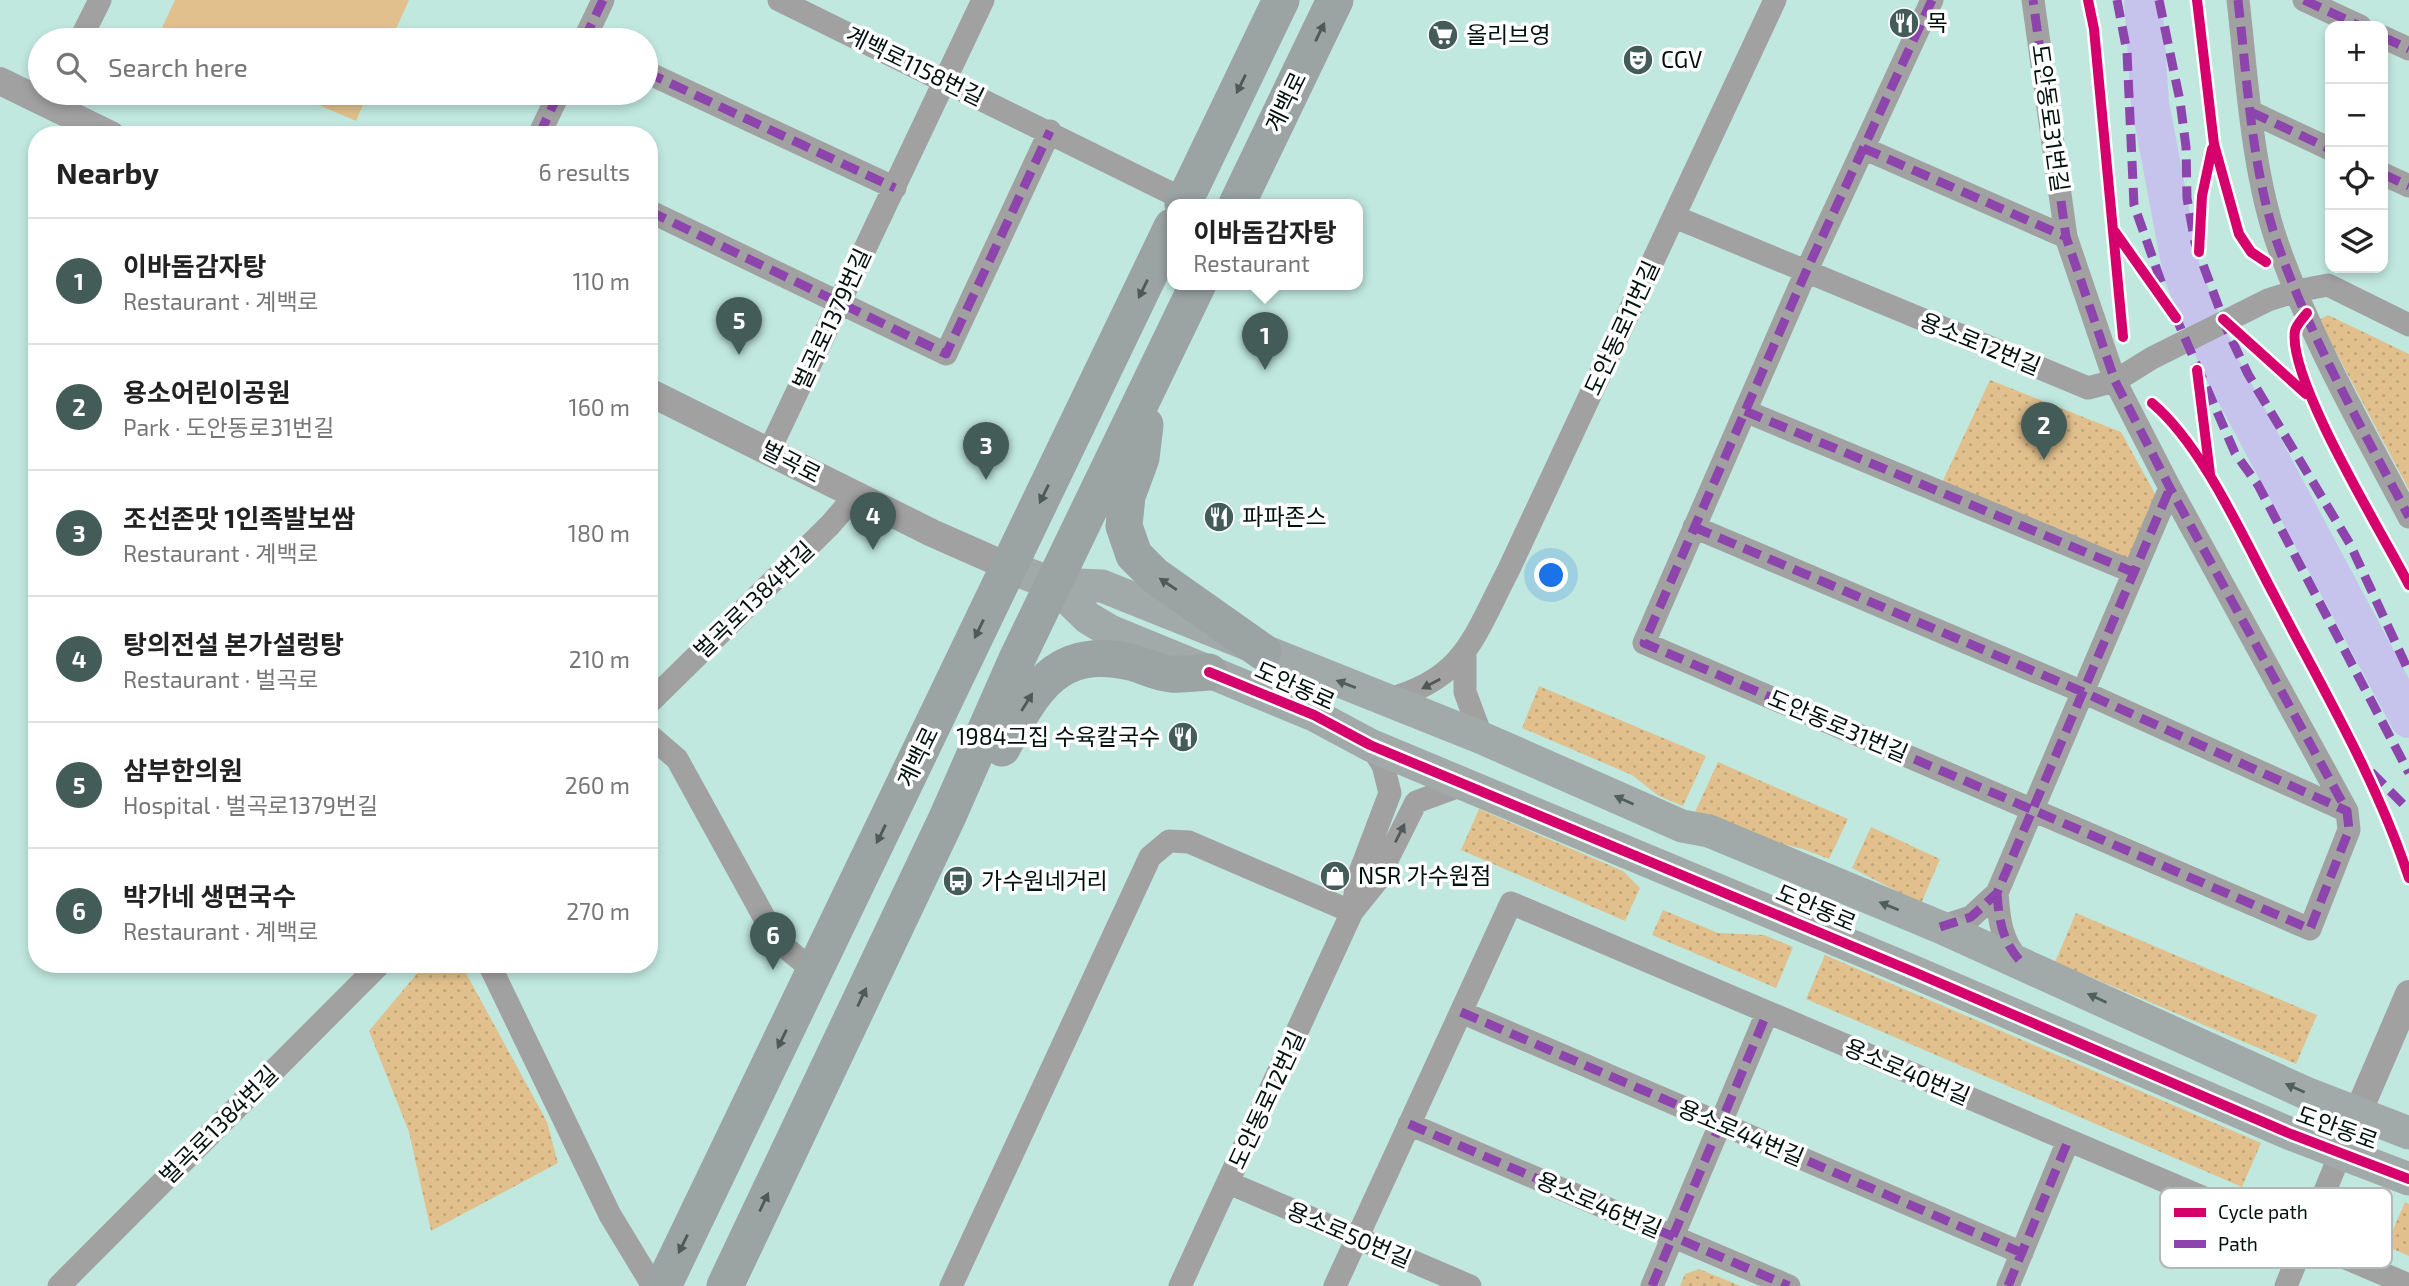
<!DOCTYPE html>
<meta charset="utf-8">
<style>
body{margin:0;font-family:"Exo 2","Noto Sans KR",sans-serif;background:#f6f6f6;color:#222}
.controls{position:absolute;right:21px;top:21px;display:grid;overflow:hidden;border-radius:14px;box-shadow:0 4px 10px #0003}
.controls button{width:63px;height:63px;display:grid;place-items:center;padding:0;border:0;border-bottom:2px solid #e0e0e0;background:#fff;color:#222;font:35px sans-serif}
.you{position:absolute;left:1552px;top:576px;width:24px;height:24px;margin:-18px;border:5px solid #fff;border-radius:50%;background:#1a73e8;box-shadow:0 0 0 10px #1a73e833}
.badge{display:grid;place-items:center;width:46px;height:46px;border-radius:50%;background:#435c57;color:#fff;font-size:23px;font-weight:700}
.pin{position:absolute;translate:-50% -58px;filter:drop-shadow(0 2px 4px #0008)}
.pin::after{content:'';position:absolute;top:37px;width:24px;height:21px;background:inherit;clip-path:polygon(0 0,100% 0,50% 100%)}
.popup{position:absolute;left:1167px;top:199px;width:196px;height:91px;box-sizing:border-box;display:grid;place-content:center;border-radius:14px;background:#fff;filter:drop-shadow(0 2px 5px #0005);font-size:23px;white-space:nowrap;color:#767676}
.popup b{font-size:26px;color:#222}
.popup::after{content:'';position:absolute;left:50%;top:100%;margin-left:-14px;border:14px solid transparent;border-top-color:#fff}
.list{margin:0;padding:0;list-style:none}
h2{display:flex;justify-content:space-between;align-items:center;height:91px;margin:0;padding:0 28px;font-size:30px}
h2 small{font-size:23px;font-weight:400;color:#767676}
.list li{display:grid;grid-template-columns:46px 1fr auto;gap:21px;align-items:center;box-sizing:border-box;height:126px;padding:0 28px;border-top:2px solid #e0e0e0}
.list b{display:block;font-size:26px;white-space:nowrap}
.list p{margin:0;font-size:23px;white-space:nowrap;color:#767676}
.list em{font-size:23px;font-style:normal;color:#767676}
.icon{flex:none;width:38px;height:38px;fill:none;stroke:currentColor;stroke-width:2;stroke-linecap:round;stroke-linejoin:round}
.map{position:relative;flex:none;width:2409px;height:1286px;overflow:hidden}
.search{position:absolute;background:#fff;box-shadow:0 4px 10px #0003;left:28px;top:28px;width:630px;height:77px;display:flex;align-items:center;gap:18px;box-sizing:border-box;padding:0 24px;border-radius:38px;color:#767676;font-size:26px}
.panel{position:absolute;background:#fff;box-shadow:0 4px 10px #0003;left:28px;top:126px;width:630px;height:847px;border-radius:28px}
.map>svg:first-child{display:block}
</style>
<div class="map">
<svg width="2409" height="1286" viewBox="0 0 2409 1286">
<defs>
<pattern id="grass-dots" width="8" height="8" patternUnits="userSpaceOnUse" patternTransform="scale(1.75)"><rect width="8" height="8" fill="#e1c08d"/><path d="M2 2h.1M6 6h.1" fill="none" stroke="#bfa478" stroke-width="1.8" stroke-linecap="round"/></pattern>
</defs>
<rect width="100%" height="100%" fill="#c0e8df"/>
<path fill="url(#grass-dots)" d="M2328,315L2409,354V490L2319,320Z
M1990,380L2121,432L2155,494L2130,562L1940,487Z
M1539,686L1706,756L1683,806L1659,796L1632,775L1522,728Z
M1718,762L1848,819L1829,859L1803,849L1754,837L1695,812Z
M1479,809L1623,871L1640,888L1625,921L1461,850Z
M1871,827L1940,859L1921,904L1852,868Z
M1663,910L1718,933L1764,935L1793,947L1776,988L1652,935Z
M2076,913L2317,1015L2296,1064L2055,962Z
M1825,955L2261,1143L2242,1187L1806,999Z
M425,964H461L547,1122L558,1163L431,1231L409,1132L369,1031Z
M2405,1202L2409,1204V1256L2386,1246Z
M1699,1269L1741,1286H1680L1685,1274Z"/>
<path fill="#e1c08d" d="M175,0H409L391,40H172L159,34Z
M291,93H368L356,121Z"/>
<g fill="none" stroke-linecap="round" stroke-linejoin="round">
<path stroke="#c6c4ed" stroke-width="38" d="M2143,0L2150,103L2182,273L2220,365L2409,719"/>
<path stroke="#a2a1a1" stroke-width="23" d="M779,0L1185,200
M1932,0L1805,274L1644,643L2310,929L2349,830L2347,811L2170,488L2115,381L2066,237L2033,0
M2238,0C2247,78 2252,174 2279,248C2312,341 2363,430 2409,517
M2304,0L2360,26
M2383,37L2409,49
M80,40L100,0
M584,40L603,0
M646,72L895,188
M2251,112L2330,149
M539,135L559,93
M1863,148L2066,237
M2383,174L2409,186
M649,211L946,354L1050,131
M1675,217L2088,388L2115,381L2152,358L2268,300L2296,291L2328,285L2409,325
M1745,411L2133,572
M769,451L983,0
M1694,527L2083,692L2347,811
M1465,653V692L1482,738
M1388,699C1465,679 1474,636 1508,571L1775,0
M649,703L830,525L856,495
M649,735L677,759L764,917L786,948L815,972
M1997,893C1999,920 2001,940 2019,961
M1353,909L1357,880L1390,793L1383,765L1370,745
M1940,927L1971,917L1997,893L2170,488
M489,964L610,1215L653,1286
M1461,1012L2022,1253
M1409,1124L1789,1286
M1229,1183L1470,1286
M59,1286L380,964
M951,1286L1150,857L1169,841L1189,842L1352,912
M1180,1286L1352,912L1376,882L1416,802L1465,784
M1335,1286L1511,903L2409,1285
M1652,1286L1767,1013
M2008,1286L2068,1141
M2286,1286L2341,1152"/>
<path stroke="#a2a1a1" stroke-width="28" d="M0,81L111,135
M649,392L932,533L1009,567
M2341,1152L2409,994"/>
<path stroke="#a1aaa9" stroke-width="33" d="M1009,567L1053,584L1102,586L1482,738L1682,826L1709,831L1940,927L2308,1094L2409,1133
M1053,584L1088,618L1110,631L1314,715L1370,745L1914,972L2291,1134L2409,1179"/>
<path stroke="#9ba3a3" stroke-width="37" d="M1183,204L1281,0
M1237,204L1335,0
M1145,425L1141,458L1127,496L1124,526L1134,555L1154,575L1263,652
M1002,748C1032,692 1055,645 1130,662C1143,665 1157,673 1171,674C1183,675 1196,673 1209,672
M663,1286L1172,227
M725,1286L947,818L1017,659L1198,284"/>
<path stroke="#8e44ad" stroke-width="9" stroke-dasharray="18 9" stroke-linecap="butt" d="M1932,0L1805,274L1644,643L2310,929L2349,830L2347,811L2170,488L2115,381L2066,237L2033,0
M2117,0L2127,52L2134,205L2164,290
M2159,0L2180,101L2186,147L2187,198L2195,243L2228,332L2248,374L2350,544L2409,672
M2238,0C2247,78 2252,174 2279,248C2312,341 2363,430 2409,517
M2304,0L2360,26
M2383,37L2409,49
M584,40L603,0
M646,72L895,188
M2251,112L2330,149
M539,135L559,93
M1863,148L2066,237
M2383,174L2409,186
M649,211L946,354L1050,131
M2174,313L2235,453L2258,485L2409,773
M1745,411L2133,572
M1694,527L2083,692L2347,811
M2371,772L2409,810
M1997,893C1999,921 2002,941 2021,962
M1940,927L1971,917L1997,893L2170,488
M1461,1012L2022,1253
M1409,1124L1789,1286
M1652,1286L1767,1013
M2008,1286L2068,1141"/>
<g stroke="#fff" stroke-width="15">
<path id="cycleway" d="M2088,0L2094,29L2123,337
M2197,0L2214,144L2239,234L2251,252L2266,262
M2115,232L2176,318
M2199,252L2202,196L2212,149
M2307,313C2303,318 2296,325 2295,331C2287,379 2384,536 2409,585
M2223,319L2306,394
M2197,370L2210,474
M2152,403C2202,445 2243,537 2274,595C2322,688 2376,778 2409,878
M1209,672L1314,715L1370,745L1914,972L2291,1134L2409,1179"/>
</g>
<use href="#cycleway" stroke="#d6006c" stroke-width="10"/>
</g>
<defs><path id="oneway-solid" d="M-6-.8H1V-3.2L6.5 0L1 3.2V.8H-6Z" transform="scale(1.75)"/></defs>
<g fill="#4e5a58">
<use href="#oneway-solid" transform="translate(1320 32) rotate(-64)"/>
<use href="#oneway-solid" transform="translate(1241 84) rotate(116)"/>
<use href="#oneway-solid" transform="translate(1143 289) rotate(116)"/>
<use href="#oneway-solid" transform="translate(1044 494) rotate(116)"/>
<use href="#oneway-solid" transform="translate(1168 584) rotate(-146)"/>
<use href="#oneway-solid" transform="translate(979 629) rotate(116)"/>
<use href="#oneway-solid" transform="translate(1027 702) rotate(-58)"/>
<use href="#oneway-solid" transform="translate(881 834) rotate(116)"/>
<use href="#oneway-solid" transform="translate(862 997) rotate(-65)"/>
<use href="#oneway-solid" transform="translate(782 1039) rotate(116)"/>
<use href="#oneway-solid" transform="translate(764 1202) rotate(-65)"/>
<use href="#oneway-solid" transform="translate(683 1244) rotate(116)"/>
</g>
<g fill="#505e5c">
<use href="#oneway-solid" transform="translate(1346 684) rotate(-159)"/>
<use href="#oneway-solid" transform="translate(1624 800) rotate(-156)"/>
<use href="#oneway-solid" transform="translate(1889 906) rotate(-158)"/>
<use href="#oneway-solid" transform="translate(2097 998) rotate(-155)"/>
<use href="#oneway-solid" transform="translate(2295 1088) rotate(-156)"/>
</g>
<g fill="#515958">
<use href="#oneway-solid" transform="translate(1431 684) rotate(152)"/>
<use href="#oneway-solid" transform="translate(1400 833) rotate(-63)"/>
</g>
<defs>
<g id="restaurant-disc" transform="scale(1.575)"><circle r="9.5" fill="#435c57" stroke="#fff"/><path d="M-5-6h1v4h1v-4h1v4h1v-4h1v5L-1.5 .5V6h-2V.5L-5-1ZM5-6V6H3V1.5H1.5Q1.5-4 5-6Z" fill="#fff"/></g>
<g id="supermarket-disc" transform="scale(1.575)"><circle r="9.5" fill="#435c57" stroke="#fff"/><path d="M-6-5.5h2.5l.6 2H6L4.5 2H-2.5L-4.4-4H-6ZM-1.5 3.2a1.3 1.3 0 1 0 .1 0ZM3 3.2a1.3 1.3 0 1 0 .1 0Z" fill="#fff"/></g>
<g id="theatre-disc" transform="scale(1.575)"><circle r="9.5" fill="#435c57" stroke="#fff"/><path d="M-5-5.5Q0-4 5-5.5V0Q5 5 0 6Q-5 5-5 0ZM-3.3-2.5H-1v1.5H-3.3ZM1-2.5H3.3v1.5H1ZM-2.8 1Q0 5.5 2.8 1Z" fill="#fff"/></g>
<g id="shop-disc" transform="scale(1.575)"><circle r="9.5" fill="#435c57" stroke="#fff"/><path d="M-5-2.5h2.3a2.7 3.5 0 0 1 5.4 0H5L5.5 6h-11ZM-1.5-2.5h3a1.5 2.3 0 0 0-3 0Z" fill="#fff"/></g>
<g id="bus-disc" transform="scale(1.575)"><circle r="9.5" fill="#435c57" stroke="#fff"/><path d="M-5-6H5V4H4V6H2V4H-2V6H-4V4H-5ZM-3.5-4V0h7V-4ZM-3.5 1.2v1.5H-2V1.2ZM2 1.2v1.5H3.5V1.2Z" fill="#fff"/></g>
</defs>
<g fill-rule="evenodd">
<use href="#restaurant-disc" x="1904" y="23"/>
<use href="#supermarket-disc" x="1443" y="35"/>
<use href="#theatre-disc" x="1638" y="60"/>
<use href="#restaurant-disc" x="1219" y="517"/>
<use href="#restaurant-disc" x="1183" y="737"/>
<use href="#shop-disc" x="1335" y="876"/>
<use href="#bus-disc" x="958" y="881"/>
</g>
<g text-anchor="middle" stroke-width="7" stroke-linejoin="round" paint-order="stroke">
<g font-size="23" fill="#00110e" stroke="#fff" text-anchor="start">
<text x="1927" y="31">목</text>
<text x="1466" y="43">올리브영</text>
<text x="1661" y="68">CGV</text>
<text x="1242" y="525">파파존스</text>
<text x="1160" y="745" text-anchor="end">1984그집 수육칼국수</text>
<text x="1358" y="884">NSR 가수원점</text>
<text x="981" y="889">가수원네거리</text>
</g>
<g font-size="23" fill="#00110e" stroke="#fff">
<text transform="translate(915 66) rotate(26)" y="8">계백로1158번길</text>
<text transform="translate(1286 102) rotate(-64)" y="8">계백로</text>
<text transform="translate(2050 118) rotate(82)" y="8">도안동로31번길</text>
<text transform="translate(832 319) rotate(-65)" y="8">벌곡로1379번길</text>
<text transform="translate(1622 328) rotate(-65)" y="8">도안동로11번길</text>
<text transform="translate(1980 344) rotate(22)" y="8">용소로12번길</text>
<text transform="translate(791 462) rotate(27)" y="8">벌곡로</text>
<text transform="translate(754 600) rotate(-44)" y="8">벌곡로1384번길</text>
<text transform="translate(1295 686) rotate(24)" y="8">도안동로</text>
<text transform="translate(1838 726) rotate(23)" y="8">도안동로31번길</text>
<text transform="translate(918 757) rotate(-64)" y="8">계백로</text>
<text transform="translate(1816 908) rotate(23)" y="8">도안동로</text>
<text transform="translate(1907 1072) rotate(23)" y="8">용소로40번길</text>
<text transform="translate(1267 1100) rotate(-65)" y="8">도안동로12번길</text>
<text transform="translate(219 1125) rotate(-45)" y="8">벌곡로1384번길</text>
<text transform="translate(2337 1128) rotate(20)" y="8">도안동로</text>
<text transform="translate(1741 1133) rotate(23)" y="8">용소로44번길</text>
<text transform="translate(1599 1205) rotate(23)" y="8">용소로46번길</text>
<text transform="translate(1349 1235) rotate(23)" y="8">용소로50번길</text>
</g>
</g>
<rect x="2160" y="1188" width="232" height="80" rx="10" fill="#fff" stroke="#b2b8b7" stroke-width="2"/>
<rect x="2174" y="1208" width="32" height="9" fill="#d6006c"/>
<rect x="2174" y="1240" width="32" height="8" fill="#8e44ad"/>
<g font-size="19" fill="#00110e">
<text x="2218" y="1219">Cycle path</text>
<text x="2218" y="1251">Path</text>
</g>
</svg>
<div class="controls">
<button>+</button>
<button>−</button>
<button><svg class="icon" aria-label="locate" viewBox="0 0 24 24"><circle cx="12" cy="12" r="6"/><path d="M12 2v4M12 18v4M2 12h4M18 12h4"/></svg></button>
<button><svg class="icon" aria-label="layers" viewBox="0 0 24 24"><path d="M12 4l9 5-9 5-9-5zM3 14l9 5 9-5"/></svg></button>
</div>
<div class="you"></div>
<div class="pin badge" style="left:1265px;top:370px">1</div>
<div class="popup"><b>이바돔감자탕</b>Restaurant</div>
<div class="pin badge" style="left:2044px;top:460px">2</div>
<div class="pin badge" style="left:986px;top:480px">3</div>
<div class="pin badge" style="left:873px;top:550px">4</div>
<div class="pin badge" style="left:739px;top:355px">5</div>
<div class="pin badge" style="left:773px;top:970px">6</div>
<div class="search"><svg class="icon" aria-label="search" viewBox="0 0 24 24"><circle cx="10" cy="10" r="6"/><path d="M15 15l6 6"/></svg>Search here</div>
<section class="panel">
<h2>Nearby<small>6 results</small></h2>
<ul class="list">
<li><span class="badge">1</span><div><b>이바돔감자탕</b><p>Restaurant · 계백로</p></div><em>110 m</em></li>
<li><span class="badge">2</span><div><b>용소어린이공원</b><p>Park · 도안동로31번길</p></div><em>160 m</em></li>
<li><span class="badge">3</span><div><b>조선존맛 1인족발보쌈</b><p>Restaurant · 계백로</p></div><em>180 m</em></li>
<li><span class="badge">4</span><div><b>탕의전설 본가설렁탕</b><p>Restaurant · 벌곡로</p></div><em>210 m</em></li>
<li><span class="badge">5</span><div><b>삼부한의원</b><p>Hospital · 벌곡로1379번길</p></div><em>260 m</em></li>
<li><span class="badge">6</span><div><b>박가네 생면국수</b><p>Restaurant · 계백로</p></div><em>270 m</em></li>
</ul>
</section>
</div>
